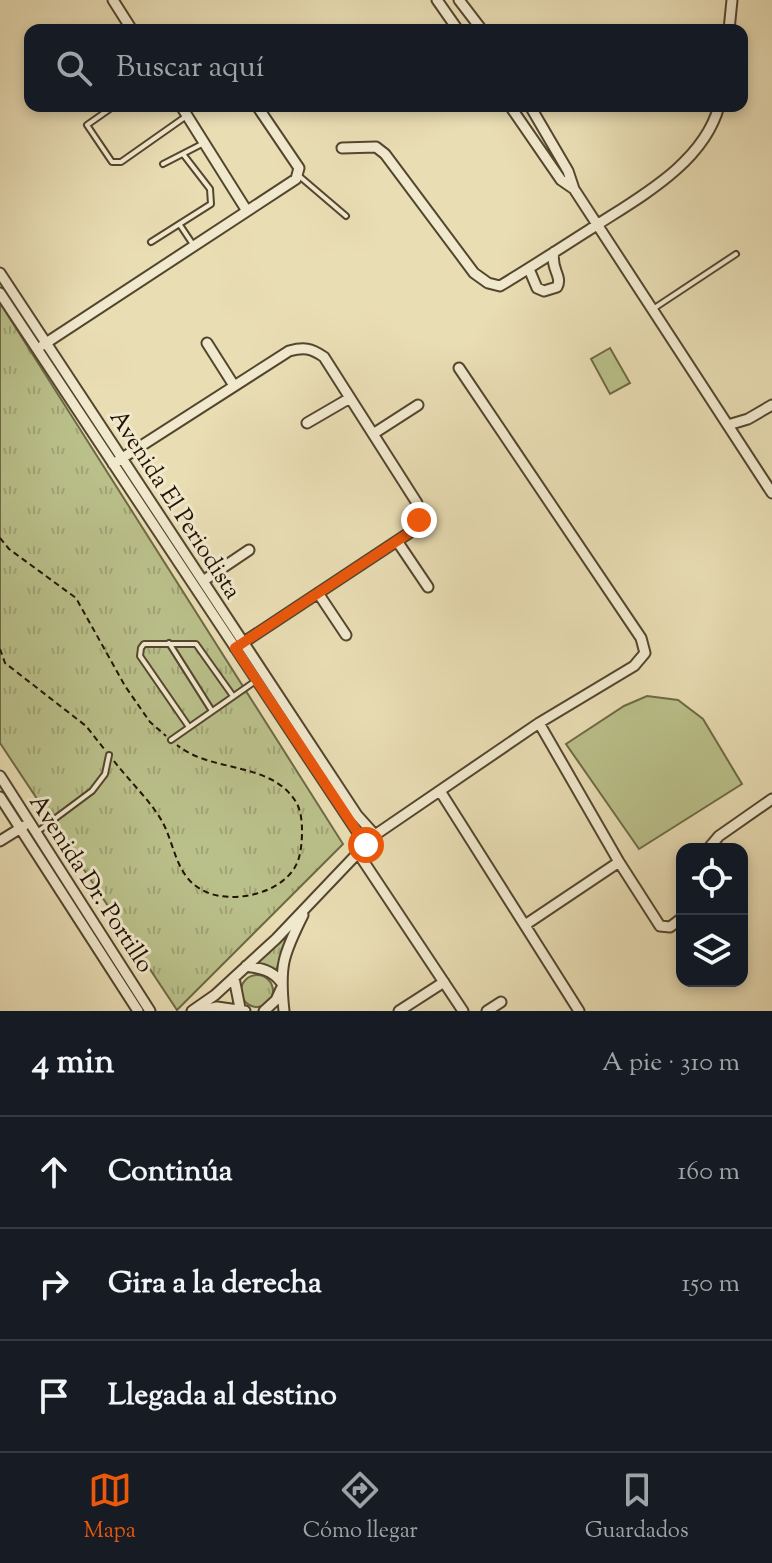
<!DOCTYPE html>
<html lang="es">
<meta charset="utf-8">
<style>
body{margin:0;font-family:"Sorts Mill Goudy",serif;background:#242831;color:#f1f3f6}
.controls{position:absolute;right:24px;bottom:24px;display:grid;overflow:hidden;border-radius:16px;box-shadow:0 4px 12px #0003}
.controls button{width:72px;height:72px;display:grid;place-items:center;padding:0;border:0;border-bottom:2px solid #363941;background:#171b24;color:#f1f3f6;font:40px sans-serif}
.stop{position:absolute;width:24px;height:24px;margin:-18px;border:6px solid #ea580c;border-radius:50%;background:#fff}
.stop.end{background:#ea580c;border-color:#fff;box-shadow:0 2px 8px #0008}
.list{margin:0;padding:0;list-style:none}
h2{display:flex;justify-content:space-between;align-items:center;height:104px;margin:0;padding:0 32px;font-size:34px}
h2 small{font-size:26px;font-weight:400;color:#9ea1a6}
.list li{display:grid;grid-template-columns:52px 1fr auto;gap:24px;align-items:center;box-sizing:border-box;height:112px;padding:0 32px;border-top:2px solid #363941}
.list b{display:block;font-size:30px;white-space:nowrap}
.list em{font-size:26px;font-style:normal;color:#9ea1a6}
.icon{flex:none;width:44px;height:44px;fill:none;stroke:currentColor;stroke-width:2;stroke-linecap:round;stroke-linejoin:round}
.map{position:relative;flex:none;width:772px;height:1011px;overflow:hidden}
.search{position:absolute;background:#171b24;box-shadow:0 4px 12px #0003;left:24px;right:24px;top:24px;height:88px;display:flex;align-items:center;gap:20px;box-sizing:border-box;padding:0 28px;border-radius:16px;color:#9ea1a6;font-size:30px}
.sheet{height:440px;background:#171b24}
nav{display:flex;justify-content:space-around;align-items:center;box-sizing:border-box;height:112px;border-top:2px solid #363941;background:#171b24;font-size:22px;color:#9ea1a6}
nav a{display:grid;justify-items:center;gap:4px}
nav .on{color:#ea580c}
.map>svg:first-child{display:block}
</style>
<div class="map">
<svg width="772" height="1011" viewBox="0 0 772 1011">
<defs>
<pattern id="park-tufts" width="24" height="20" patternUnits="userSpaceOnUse" patternTransform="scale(2)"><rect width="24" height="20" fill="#bac08a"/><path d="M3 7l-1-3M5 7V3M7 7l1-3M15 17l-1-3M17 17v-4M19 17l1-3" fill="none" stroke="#a0a475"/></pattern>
</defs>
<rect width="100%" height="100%" fill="#e9ddb4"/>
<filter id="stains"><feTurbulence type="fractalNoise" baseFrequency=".0025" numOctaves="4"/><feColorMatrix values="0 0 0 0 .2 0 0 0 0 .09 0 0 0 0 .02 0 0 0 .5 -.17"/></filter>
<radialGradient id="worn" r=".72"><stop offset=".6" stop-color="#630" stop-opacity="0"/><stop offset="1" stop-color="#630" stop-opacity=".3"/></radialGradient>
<path fill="url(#park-tufts)" stroke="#6e6a46" stroke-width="2" d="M0,303L343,844L177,1010L0,743Z
M294,923L276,970L256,962Z
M241 991a16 16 0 1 1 32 0a16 16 0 1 1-32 0Z"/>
<path fill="#bac08a" stroke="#6e6a46" stroke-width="2" d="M610,348L630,383L610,394L591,359Z
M647,696L678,700L703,719L742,784L639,849L566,744L624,706Z"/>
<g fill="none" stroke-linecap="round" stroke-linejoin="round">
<g stroke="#54462e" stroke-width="8">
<path id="service" d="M114,106L87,125L112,162H121L185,117
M163,164L202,144
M298,175L346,216
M180,225L194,246
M151,242L211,204L210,189L183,154
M653,309L736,254
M169,643L212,711
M189,727L140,656L141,648L144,644H196L233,696
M171,740L254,682
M37,832L92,791L105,774L109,755"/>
</g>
<g stroke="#54462e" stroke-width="13">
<path id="minor" d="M113,0L132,30
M437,0L458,30
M459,0L482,30
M729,30L732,0
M181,106L247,211
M510,106L561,180L574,189L568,171L530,106
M342,148L376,147L385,154L474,273L488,283L500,286C530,268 559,249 589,230C636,199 703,165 719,106
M574,189L772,493
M529,269L537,288L544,291L557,287C563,276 550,269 554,252
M0,273L357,815L375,835
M0,293L366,845
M207,343L233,384
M43,345L296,179L299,168L257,106
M307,423L350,398
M728,425L748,419L772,405
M373,434L418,405
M113,464L289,351C304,347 311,348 324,357L417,503L419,520L409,533L235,648
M397,541L428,587
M203,581L249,550
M318,593L346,635
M539,723L619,862L660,926L670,927L682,918
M0,776L150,1011
M440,791L579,1011
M0,797L138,1011
M0,841L24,826
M708,849L719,836L772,799
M358,853L463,1011
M525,925L619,862
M246,966C260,968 272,970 281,982
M234,978L240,1008
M192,1011L215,995L276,939L375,835L539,723L634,666L645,653L641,638L459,368
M200,1011L217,1007L245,1011
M264,1011L276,1000L281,989
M284,1011C279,966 283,955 303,915
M399,1011L444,982
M487,1011L501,1002"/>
</g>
<path stroke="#221302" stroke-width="2" stroke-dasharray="6 4" stroke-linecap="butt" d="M0,538L9,549L76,598L125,686L150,722L166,736
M0,649L5,663L86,726L105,750
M114,761C129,781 151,801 163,823C175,846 176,876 202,890C229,905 279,895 295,867C301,857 302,842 302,831C302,822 301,810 296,802C271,761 211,773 177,745"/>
<use href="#service" stroke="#f1e9ce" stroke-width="4"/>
<use href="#minor" stroke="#f1e9ce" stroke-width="9"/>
</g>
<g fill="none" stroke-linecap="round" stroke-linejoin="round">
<path stroke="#ea580c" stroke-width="10" d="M366,845L235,648L409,533L419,520"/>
</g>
<g text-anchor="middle" stroke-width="6" stroke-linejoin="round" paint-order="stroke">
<g font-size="24" fill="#221302" stroke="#f1e9ce">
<text transform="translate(176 504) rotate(57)" y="8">Avenida El Periodista</text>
<text transform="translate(92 883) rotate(57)" y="8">Avenida Dr. Portillo</text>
</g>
</g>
<rect width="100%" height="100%" filter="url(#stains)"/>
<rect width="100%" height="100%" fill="url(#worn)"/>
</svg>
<div class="controls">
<button><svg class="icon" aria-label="locate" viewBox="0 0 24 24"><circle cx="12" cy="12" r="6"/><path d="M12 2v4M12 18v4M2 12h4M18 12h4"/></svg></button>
<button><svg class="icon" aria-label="layers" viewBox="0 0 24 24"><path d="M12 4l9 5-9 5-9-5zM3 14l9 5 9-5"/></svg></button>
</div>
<div class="stop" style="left:366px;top:845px"></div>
<div class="stop end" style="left:419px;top:520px"></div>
<div class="search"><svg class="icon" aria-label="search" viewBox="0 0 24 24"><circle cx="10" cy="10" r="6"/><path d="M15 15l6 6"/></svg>Buscar aquí</div>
</div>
<section class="sheet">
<h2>4 min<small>A pie · 310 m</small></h2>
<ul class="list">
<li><svg class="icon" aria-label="ahead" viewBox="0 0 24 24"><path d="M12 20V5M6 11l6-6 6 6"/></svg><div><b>Continúa</b></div><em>160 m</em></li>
<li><svg class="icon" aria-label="right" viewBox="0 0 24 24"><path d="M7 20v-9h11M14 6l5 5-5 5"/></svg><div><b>Gira a la derecha</b></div><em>150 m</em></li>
<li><svg class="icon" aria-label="arrive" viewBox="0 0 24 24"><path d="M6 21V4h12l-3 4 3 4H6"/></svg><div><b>Llegada al destino</b></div></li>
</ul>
</section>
<nav>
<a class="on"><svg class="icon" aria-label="map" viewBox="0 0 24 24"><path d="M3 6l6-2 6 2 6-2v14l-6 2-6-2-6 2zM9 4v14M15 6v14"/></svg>Mapa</a>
<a><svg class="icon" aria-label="directions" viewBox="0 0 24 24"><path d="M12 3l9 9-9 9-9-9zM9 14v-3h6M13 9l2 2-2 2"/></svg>Cómo llegar</a>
<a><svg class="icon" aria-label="saved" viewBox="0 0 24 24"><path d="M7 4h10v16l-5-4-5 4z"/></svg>Guardados</a>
</nav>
